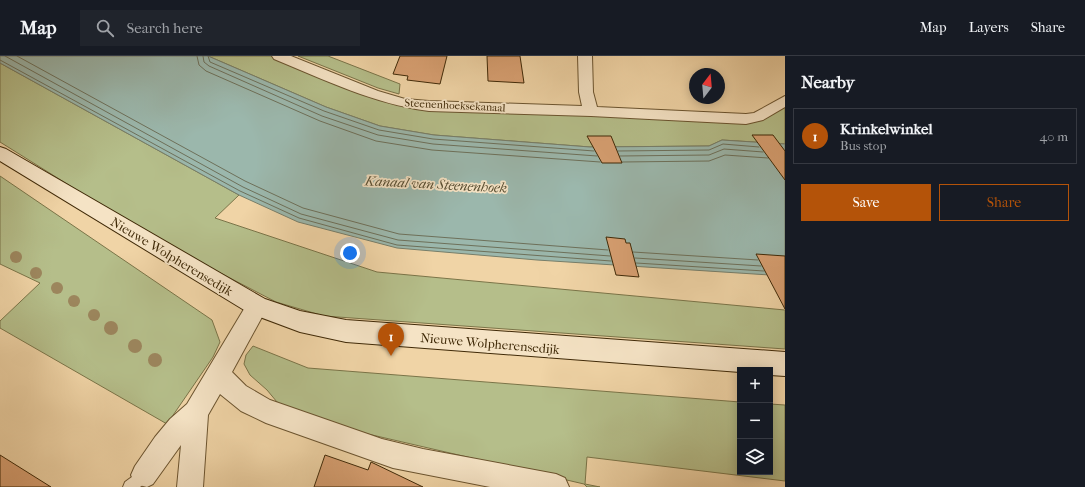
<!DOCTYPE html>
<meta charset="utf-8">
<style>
body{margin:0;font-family:"IM FELL French Canon",serif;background:#20242c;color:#f1f3f6}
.controls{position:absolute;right:12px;bottom:12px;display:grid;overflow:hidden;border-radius:0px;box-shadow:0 2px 10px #0003}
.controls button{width:36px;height:36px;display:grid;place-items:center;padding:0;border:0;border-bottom:1px solid #363941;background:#171b24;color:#f1f3f6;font:20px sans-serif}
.compass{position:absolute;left:689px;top:12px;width:36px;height:36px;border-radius:50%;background:#171b24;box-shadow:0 2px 10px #0003;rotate:16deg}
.you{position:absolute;left:350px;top:197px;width:14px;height:14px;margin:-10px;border:3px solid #fff;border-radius:50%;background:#1a73e8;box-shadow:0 0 0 6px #1a73e833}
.badge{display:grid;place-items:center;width:26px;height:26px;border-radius:50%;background:#b45309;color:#fff;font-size:13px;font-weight:700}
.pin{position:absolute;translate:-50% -33px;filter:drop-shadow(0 1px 2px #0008)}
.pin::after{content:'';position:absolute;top:21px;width:14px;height:12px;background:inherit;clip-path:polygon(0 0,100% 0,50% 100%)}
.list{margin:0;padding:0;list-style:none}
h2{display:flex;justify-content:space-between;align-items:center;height:52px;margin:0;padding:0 16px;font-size:17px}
h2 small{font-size:13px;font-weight:400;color:#9ea1a6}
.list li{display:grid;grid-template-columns:26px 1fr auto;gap:12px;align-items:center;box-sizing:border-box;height:56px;margin:0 8px 8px;padding:0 8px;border:1px solid #363941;border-radius:0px}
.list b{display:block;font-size:15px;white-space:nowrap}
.list p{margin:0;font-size:13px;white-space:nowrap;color:#9ea1a6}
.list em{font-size:13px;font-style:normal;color:#9ea1a6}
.actions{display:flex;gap:8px;padding:12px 16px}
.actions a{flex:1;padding:9px 0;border:1px solid #b45309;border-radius:0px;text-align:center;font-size:14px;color:#b45309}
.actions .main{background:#b45309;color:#fff}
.icon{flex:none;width:22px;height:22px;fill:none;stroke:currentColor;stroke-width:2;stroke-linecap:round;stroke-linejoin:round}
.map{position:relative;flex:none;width:785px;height:431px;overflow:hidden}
header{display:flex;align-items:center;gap:24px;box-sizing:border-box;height:56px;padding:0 20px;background:#171b24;border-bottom:1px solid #363941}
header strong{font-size:19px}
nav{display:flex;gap:22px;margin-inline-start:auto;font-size:14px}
.search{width:280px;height:36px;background:#20242c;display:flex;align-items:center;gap:10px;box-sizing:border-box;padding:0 14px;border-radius:0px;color:#9ea1a6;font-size:15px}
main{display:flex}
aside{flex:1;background:#171b24}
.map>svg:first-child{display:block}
</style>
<header>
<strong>Map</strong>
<div class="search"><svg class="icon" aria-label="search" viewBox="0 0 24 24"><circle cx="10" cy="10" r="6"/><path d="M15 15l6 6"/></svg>Search here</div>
<nav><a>Map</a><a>Layers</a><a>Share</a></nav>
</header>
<main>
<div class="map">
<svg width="785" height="431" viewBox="0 0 785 431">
<rect width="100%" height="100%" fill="#f0d4a6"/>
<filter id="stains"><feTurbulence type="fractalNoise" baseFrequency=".005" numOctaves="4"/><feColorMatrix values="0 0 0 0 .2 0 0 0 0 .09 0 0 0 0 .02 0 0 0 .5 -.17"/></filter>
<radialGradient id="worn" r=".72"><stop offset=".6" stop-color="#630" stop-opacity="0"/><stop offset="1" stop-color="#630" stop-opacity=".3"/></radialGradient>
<path fill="#b5be8a" stroke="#7a7448" d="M208,0H276L387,44L754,60L785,48V88L722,84L709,90L590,91L434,79L380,70L326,51Z
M298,0H328L400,28L399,38L378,32Z
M0,7L239,139L215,162L377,216L785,254V293L324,260L276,246L155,183L0,86Z
M0,120L212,264L220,286L213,301L167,368L0,272V265L40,227L0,208Z
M253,290L308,312L740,346V416H770V348L785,349V425L587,401L585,428L600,431H587L584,428L316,366L299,360L277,346L267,334L250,319L244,308L246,299Z"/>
<path fill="#9bb7ac" stroke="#767e6a" d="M0,0H208L326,51L380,70L434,79L590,91L709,90L722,84L785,88V220L537,204L397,192L298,166L239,139L0,7Z"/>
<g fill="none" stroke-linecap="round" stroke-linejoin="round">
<path stroke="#6d705a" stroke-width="1" d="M5,0L243,131L301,158L398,184L610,200
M17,0L245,125L303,152L399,178L608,194
M197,0L199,9L206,15L320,65L376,85L432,94L600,106
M203,0L204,6L209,10L322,60L378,79L433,88L597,100
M208,0L210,6L324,55L379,74L433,83L594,95
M0,4L240,135L299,162L397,189L611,205
M618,95L709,94L723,88L759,91
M620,100L709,99L724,93L763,96
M622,106L709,105L725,99L768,102
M633,196L758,204
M635,202L761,210
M636,207L764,215"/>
</g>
<path fill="#d8a072" stroke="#3f2907" d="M400,0H447L440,28L407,24L408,20L393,18Z
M487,0H520L524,27L488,25Z
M752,79H773L785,95V124Z
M587,80H611L622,107H602Z
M606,181L625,183L626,187H630L639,221L616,219Z
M756,198L785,200V253Z
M0,399L51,431H0Z
M325,399L368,414L371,406L423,431H314Z"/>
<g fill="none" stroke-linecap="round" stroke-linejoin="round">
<g stroke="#6b542f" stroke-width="2">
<path id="lane" d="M144,412L149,414L151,419L149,424L140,431H123L125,426Z"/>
</g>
<g stroke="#6b542f" stroke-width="2">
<path id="street" d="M272,0H291L378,35L405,43L429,45L582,50L579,36L578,0H592L593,36L597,51L746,58L754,57L785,40V51L763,64L746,68L591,60L429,55C374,48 325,24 274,3Z
M257,241L264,243L268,250L232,316L246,330L270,344L382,383L423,393L556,418L565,422L569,431H490L393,412L266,367L241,355L220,338L208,359L203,431H177L181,389L153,428L147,431L135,428L131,419L135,410L155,381L170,363L187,348L250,243Z"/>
</g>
<g stroke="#3f2907" stroke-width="2">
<path id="secondary" d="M0,91L6,93L265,243L300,255L346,264L785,296V320L770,319V314H740V316L346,286L300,276L249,257L0,105Z"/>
</g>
<use href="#lane" fill="#f5e3c5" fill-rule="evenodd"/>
<use href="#street" fill="#f5e3c5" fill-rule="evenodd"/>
<use href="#secondary" fill="#f5e3c5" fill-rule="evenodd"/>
</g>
<g fill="#9c865d">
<circle cx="16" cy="201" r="6"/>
<circle cx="36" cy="217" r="6"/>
<circle cx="57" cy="232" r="6"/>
<circle cx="74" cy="245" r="6"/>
<circle cx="94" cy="259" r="6"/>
<circle cx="111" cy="272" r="7"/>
<circle cx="135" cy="290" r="7"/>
<circle cx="155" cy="304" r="7"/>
</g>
<g text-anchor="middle" stroke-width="3.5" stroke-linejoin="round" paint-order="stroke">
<g font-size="11" fill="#3f2907" stroke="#f5e3c5">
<text transform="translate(455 49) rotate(3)" y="4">Steenenhoeksekanaal</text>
</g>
<g font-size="13" fill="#3f2907" stroke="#f5e3c5">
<text transform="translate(172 200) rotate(31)" y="5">Nieuwe Wolpherensedijk</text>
<text transform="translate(490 287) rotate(5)" y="5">Nieuwe Wolpherensedijk</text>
</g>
<g font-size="14" font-style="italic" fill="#564c30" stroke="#f5e3c5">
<text transform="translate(436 128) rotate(3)" y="5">Kanaal van Steenenhoek</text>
</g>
</g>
<rect width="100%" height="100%" filter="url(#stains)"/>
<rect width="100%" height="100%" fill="url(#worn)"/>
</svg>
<div class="controls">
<button>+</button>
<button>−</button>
<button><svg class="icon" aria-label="layers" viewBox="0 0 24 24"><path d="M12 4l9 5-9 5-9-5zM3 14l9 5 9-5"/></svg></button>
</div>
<svg class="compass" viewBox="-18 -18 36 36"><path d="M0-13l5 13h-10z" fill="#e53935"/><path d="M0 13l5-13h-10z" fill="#9ea1a6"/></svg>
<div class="you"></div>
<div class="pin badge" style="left:391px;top:300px">1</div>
</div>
<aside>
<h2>Nearby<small></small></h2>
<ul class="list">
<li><span class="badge">1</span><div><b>Krinkelwinkel</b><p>Bus stop</p></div><em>40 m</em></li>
</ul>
<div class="actions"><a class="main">Save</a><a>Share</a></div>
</aside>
</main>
